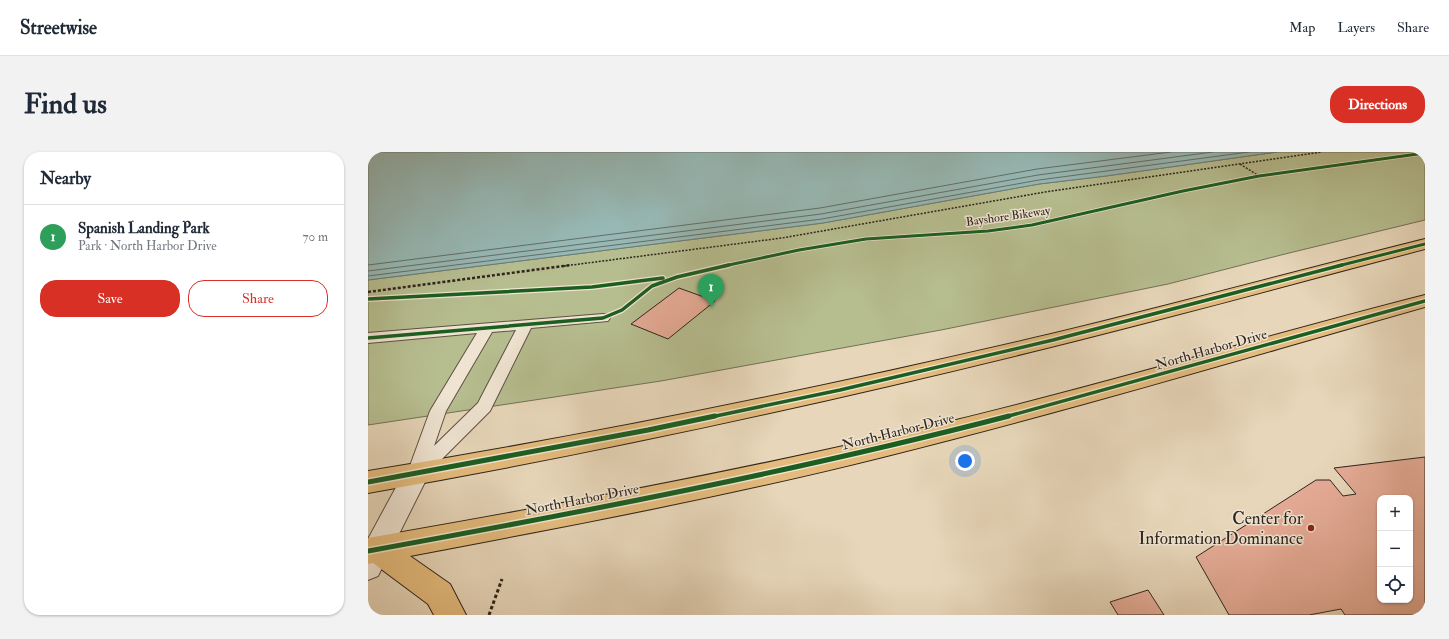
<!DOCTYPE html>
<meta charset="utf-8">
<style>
body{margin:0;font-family:"IM FELL Double Pica",serif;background:#f2f2f3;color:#1f2937}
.controls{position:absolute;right:12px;bottom:12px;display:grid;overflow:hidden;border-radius:8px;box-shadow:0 1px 3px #0004}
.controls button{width:36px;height:36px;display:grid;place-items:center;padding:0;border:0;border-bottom:1px solid #e0e1e3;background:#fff;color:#1f2937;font:20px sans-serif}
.you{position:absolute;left:597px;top:309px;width:14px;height:14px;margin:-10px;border:3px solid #fff;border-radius:50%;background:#1a73e8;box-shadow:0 0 0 6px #1a73e833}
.badge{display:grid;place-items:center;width:26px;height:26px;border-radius:50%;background:#d93025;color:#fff;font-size:13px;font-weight:700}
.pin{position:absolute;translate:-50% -33px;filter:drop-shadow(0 1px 2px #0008)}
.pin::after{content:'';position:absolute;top:21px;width:14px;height:12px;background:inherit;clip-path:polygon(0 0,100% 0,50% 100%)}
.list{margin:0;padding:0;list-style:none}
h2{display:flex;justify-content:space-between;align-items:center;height:52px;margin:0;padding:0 16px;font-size:17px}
h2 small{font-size:13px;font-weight:400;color:#747a83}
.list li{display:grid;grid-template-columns:26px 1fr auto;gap:12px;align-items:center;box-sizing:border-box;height:64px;padding:0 16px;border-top:1px solid #e0e1e3}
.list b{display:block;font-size:15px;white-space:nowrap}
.list p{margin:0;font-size:13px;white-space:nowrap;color:#747a83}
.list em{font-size:13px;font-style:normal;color:#747a83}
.actions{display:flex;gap:8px;padding:12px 16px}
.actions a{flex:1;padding:9px 0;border:1px solid #d93025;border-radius:16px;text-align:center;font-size:14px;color:#d93025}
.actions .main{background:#d93025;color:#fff}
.icon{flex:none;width:22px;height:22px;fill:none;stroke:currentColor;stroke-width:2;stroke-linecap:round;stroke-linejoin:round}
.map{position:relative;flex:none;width:1057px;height:463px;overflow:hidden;border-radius:16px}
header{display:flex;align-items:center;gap:24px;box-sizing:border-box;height:56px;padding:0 20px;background:#fff;border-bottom:1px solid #e0e1e3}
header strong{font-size:19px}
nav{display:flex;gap:22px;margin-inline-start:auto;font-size:14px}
.intro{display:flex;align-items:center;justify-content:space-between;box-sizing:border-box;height:96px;padding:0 24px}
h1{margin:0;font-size:28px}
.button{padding:10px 18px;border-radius:16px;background:#d93025;color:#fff;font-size:14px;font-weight:700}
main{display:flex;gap:24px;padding:0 24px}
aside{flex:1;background:#fff;border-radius:16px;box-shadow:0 1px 3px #0004}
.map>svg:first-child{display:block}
</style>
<header>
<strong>Streetwise</strong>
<nav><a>Map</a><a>Layers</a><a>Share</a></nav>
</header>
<div class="intro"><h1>Find us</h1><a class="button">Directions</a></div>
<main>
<aside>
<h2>Nearby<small></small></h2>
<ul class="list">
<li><span class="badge" style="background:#2e9e5b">1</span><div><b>Spanish Landing Park</b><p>Park · North Harbor Drive</p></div><em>70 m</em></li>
</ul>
<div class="actions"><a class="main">Save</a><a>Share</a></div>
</aside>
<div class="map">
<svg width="1057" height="463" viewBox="0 0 1057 463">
<rect width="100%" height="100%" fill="#e7d6b9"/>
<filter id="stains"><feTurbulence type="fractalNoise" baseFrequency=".005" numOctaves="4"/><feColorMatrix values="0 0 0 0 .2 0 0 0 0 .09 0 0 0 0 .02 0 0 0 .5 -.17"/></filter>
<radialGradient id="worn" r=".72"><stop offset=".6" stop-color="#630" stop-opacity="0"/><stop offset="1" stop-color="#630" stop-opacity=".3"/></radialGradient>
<path fill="#b6bd8f" stroke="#727156" d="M909,0H1057V68L917,102L800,132L573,178L293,229L0,273V128L455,71L671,32L738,24Z"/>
<path fill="#97b8b4" stroke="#6d7d78" d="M0,0H909L738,24L671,32L455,71L0,128Z"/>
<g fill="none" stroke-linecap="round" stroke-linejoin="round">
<path stroke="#636e68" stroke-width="1" d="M0,113L452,56L669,17L803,0
M0,119L453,62L670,23L845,0
M0,124L454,67L671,28L881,0"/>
</g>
<path fill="#e5ab96" stroke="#2f251d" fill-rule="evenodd" d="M311,136L347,149L300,187L263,172Z
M1057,305V463H977L973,457L941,463H861L828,405L948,328H962L975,344L988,342L966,316ZM1012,346H1042V448H1012Z
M780,438L796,463H750L742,450Z"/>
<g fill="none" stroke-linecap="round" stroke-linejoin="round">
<g stroke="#5d5144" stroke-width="2">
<path id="service" d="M235,162L240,163L242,166L240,169L163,176L122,259L54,327L48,329L42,327L39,322L62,259L109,181L0,191V181ZM148,178L110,251L66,294L78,259L124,180Z"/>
</g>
<g stroke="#5d5144" stroke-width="2">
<path id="tertiary" d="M48,312L57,315L61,322L10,424L0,428V387L39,315Z"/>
</g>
<g stroke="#2f251d" stroke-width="2">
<path id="primary" d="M1057,87V97C932,130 808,164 683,195C457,251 229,301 0,341V319C229,282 457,235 683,182C808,152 932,118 1057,87Z
M1057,143V155C877,206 697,260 515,305C359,344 200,374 42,404L82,432L98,463H66L60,452L5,411L0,412V386C197,352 394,315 588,268C745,230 900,183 1057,143Z"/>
</g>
<path stroke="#2f251d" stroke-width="1.5" stroke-dasharray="2 1.5" stroke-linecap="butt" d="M872,12L891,24
M196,114L414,86L677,40L954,0"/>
<path stroke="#2f251d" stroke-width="2.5" stroke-dasharray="3 2" stroke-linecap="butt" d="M0,140L203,113"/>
<path stroke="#2f251d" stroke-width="3" stroke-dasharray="3.5 2.5" stroke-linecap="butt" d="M121,463L134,427"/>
<use href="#service" fill="#efe4d2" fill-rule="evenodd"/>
<use href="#tertiary" fill="#efe4d2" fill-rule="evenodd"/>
<use href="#primary" fill="#e4bb7c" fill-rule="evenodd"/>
<g stroke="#efe4d2" stroke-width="4.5">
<path id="cycleway-far2" d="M356,114L431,98L498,87L620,79L664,73L815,39L891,24L1057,1
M970,114L1057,92"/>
</g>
<g stroke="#efe4d2" stroke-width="6">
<path id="cycleway-far1" d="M0,147L224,135L295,126
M0,186L235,166L254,158L284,134L309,125L361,113
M343,265L472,238L685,188L974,113
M637,265L1057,149"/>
</g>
<g stroke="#efe4d2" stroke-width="8">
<path id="cycleway" d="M0,330L280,278L347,264
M0,399C215,360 429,319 641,264"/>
</g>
<use href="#cycleway-far2" stroke="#1b5e20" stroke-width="3"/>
<use href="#cycleway-far1" stroke="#1b5e20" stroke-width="3.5"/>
<use href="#cycleway" stroke="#1b5e20" stroke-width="5"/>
</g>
<circle fill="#8f2418" stroke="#efe4d2" stroke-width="1.5" cx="943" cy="376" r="4"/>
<g text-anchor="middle" stroke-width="3" stroke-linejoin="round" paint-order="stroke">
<g font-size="12" fill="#2f251d" stroke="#efe4d2">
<text transform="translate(640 64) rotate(-8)" y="4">Bayshore Bikeway</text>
</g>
<g font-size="14" fill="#2f251d" stroke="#efe4d2">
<text transform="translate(843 197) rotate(-16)" y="5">North Harbor Drive</text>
<text transform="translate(530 279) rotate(-14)" y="5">North Harbor Drive</text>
<text transform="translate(214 347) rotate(-11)" y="5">North Harbor Drive</text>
</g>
<g font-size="17" fill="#2f251d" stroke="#efe4d2" text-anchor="end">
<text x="935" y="372">Center for<tspan x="935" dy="20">Information Dominance</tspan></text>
</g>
</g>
<rect width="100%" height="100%" filter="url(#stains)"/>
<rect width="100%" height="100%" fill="url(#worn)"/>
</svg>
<div class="controls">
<button>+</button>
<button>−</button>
<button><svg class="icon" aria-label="locate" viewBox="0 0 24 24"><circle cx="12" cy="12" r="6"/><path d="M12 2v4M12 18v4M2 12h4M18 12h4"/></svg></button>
</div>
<div class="you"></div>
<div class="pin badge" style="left:343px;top:155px;background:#2e9e5b">1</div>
</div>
</main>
